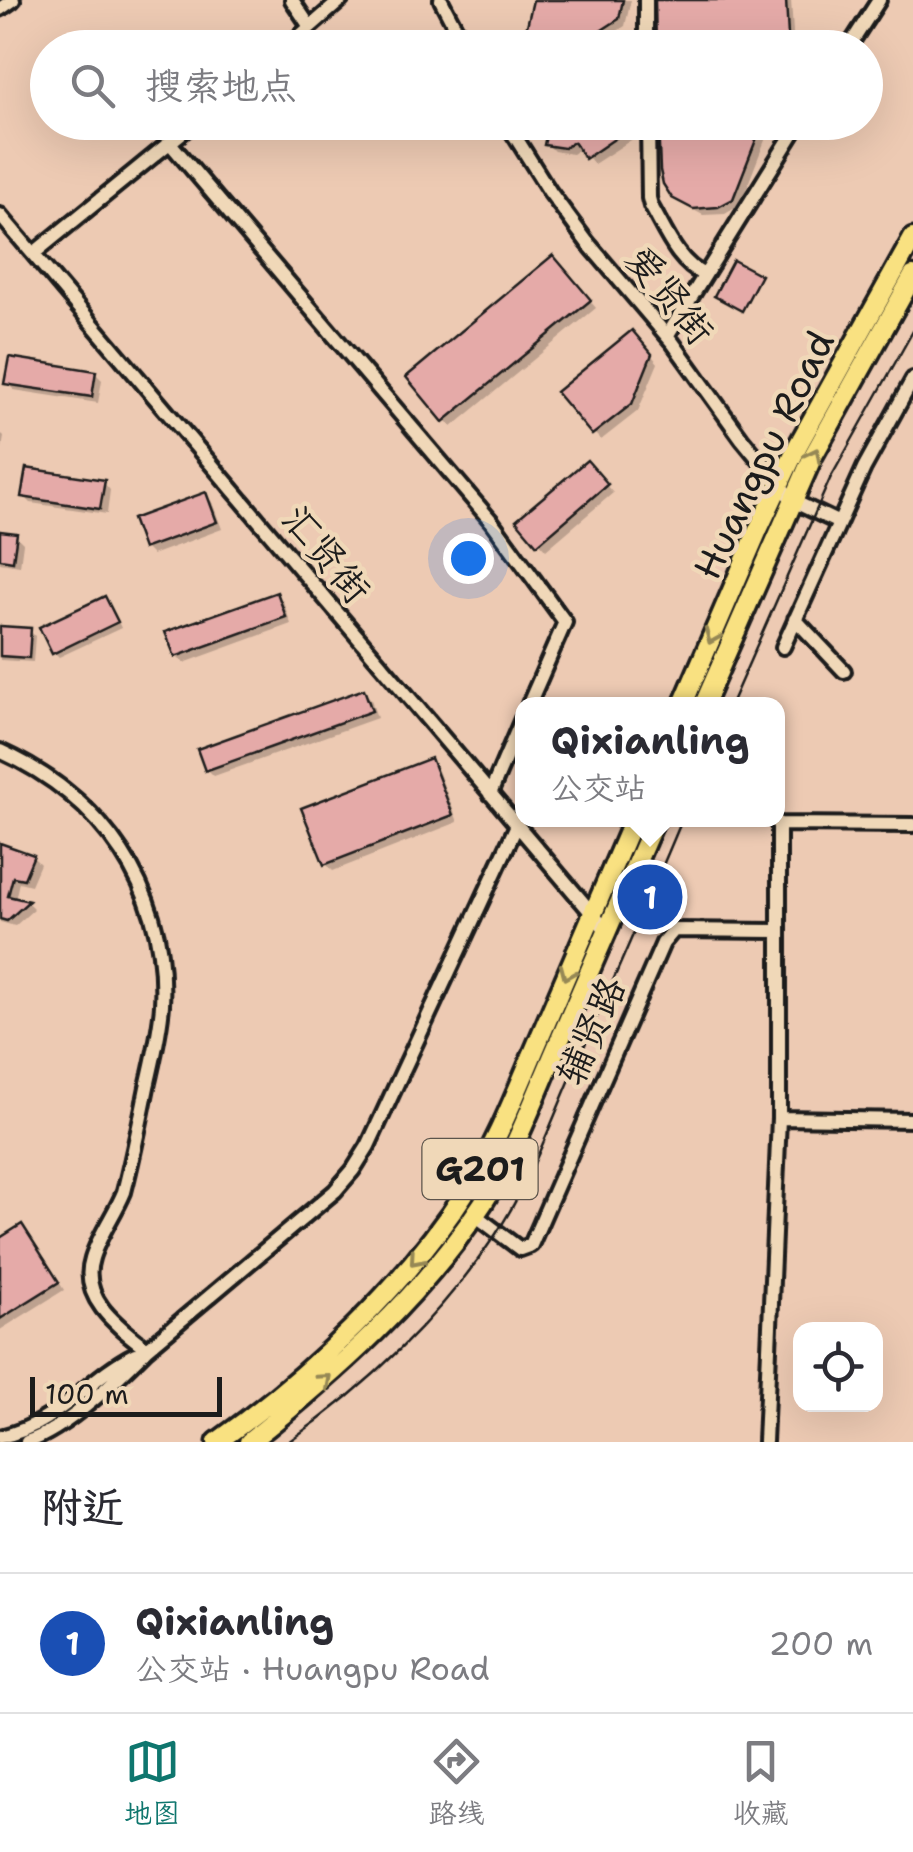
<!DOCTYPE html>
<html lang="zh">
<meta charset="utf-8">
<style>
body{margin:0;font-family:"Shantell Sans","LXGW WenKai TC",sans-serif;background:#f7f7f7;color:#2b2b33}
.controls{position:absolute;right:30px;bottom:30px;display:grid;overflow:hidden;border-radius:20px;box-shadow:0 10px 40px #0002}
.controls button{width:90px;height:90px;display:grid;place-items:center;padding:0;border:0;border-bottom:2px solid #e1e1e2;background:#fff;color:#2b2b33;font:50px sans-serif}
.scale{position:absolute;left:30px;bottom:25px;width:192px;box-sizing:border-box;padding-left:10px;border:5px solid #1c1c1c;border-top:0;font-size:28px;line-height:35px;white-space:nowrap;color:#1c1c1c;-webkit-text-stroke:8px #f0d8b8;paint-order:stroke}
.you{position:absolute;left:468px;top:558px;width:35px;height:35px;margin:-25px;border:8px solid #fff;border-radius:50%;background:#1a73e8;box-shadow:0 0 0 15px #1a73e833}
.badge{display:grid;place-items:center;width:65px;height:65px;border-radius:50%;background:#0f766e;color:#fff;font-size:32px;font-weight:700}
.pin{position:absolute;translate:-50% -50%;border:5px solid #fff;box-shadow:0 2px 10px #0006}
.popup{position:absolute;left:515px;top:697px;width:270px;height:130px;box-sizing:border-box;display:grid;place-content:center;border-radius:20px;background:#fff;filter:drop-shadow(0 2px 8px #0005);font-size:32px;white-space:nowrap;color:#7c7c81}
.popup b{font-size:38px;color:#2b2b33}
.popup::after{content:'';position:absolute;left:50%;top:100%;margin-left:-20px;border:20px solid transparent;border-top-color:#fff}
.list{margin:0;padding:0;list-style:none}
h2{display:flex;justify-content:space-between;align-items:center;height:130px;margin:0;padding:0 40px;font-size:42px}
h2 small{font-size:32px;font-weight:400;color:#7c7c81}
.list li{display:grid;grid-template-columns:65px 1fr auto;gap:30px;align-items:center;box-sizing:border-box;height:140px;padding:0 40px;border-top:2px solid #e1e1e2}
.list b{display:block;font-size:38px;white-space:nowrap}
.list p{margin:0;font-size:32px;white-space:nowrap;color:#7c7c81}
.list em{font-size:32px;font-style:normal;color:#7c7c81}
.icon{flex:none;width:55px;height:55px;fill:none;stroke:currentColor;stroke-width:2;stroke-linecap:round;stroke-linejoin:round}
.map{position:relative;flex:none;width:913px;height:1442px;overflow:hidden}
.search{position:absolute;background:#fff;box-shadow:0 10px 40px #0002;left:30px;right:30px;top:30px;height:110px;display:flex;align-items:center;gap:25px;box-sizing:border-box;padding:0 35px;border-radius:55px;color:#7c7c81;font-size:38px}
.sheet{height:270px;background:#fff}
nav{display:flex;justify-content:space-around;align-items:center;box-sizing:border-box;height:140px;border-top:2px solid #e1e1e2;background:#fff;font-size:28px;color:#7c7c81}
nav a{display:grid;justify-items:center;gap:5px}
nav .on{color:#0f766e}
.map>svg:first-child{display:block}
</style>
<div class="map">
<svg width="913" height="1442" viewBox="0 0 913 1442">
<rect width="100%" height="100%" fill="#edcab3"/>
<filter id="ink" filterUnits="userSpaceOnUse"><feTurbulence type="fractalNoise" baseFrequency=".01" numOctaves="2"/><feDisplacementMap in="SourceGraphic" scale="20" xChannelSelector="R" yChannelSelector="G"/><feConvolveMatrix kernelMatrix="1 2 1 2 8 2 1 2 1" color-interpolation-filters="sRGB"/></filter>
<g filter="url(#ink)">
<path fill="#0003" d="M535,0H631L625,26L591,48H564L561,43L553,48L534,45L527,38Z
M657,0H791L794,48H659Z
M552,122H647L645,131L594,164L581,148L572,154L554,151L547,144Z
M661,122H772L740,205L725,214L703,215L682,204L674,196Z
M560,265L596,308L452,427L445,420Z
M639,340L658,363L638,411L601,440L594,433Z
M95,373L102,380L98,403L14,390L7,383Z
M0,433L4,437L0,461Z
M593,470L613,493L546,550L519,520Z
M103,482L110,490L107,514L31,503L24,496Z
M205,495L212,502L222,529L152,555L145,548Z
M0,533L16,536L23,543L20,566L0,563Z
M276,594L283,601L291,624L184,663L177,656Z
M105,599L110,604L121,628L59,657L54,652Z
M0,629L30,631L35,636L33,662L0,660Z
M364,692L371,699L377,718L214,776L207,769Z
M430,761L437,768L458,822L333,871L326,864Z
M0,845L33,857L40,864L31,885L19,882L15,900L28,903L34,909L15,926L0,922Z
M22,1227L29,1234L64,1290L0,1330V1240Z"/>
<path fill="#e5aaa8" stroke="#1c1c1c" stroke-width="2.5" d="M533,0H623L619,19L574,48H561L554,36L544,43L524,39Z
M655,0H786L788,36L786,48H656Z
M549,122H639L585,159L574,142L564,148L544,145Z
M658,122H763L733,199L718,207L693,209L672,198L663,184L660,170Z
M553,255L591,300L443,422L406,377Z
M733,260L761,275L742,311L714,296Z
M632,330L652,354L632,404L592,435L556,392Z
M9,357L96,371L92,397L4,384Z
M587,460L608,484L537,545L516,520Z
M26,468L105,480L100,509L21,497Z
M206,492L217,522L143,549L132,519Z
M0,531L17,533L13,561L0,559Z
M277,592L286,617L175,657L165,632Z
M105,596L118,622L52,654L39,627Z
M0,626L31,628L29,658L0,656Z
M364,689L372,711L205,771L197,749Z
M431,758L453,815L324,865L301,808Z
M0,843L34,855L24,879L13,877L8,896L29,901L7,921L0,919Z
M22,1224L59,1282L0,1319V1238Z"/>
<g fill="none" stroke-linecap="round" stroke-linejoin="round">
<g stroke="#1c1c1c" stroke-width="20">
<path id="minor" d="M292,0L310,27
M441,0L466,48
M646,0V48
M0,9L13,0
M286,48L341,0
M848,48L879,0
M506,122L550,192L587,242L673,343L742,439L793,501L839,523
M648,122L649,198L651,206C665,230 678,264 705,275
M170,143L492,522L565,622L529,704
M0,215L607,931
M33,254L195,122
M667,336L800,122
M795,619L844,671
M783,647L864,468L913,379
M0,751C102,797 168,889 162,1005C160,1033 153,1060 147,1087C140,1122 133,1157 124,1192C115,1214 99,1235 92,1258C79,1299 119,1327 147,1349
M490,794L522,719
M774,820L779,824L913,825
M779,1118L913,1120
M475,1215L520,1249L531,1245L663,943L674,930L779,931
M0,1437C57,1425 86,1379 135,1354
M27,1442C68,1428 116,1380 147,1349L335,1191L353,1170L368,1146L517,825
M765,1442L779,1118V824"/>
</g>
<g stroke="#1c1c1c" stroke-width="25">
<path id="highway" d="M683,704L758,530L797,447L913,238
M704,704L813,456L913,276
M217,1442C310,1376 406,1285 468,1188C497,1143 516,1093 537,1044C569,969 601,894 633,820
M249,1442C337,1372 421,1297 483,1203C513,1156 533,1102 555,1051C588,974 621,897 655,820"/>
</g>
<use href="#minor" stroke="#f0d8b8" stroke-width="12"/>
<use href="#highway" stroke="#f9e181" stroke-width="18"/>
<path stroke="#1c1c1c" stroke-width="2.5" d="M731,704L830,479L913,331
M288,1442C367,1387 442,1315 496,1234C529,1184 550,1125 574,1070C610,987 647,904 682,820"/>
</g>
<defs><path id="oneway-chevron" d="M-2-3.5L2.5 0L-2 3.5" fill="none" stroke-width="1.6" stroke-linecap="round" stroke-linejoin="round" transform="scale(2.5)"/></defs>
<g stroke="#968854">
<use href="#oneway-chevron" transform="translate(814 455) rotate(-63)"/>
<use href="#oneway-chevron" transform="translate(712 637) rotate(113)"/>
<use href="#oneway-chevron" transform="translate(567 973) rotate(113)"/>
<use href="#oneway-chevron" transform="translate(416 1259) rotate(131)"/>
<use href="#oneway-chevron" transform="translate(325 1380) rotate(-41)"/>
</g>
</g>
<g text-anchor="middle" stroke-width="9" stroke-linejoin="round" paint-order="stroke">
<rect fill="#f0d8b8" stroke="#5c544b" stroke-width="2.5" x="422.5" y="1139" width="115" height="60" rx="8"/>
<g font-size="35" font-weight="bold" fill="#1c1c1c">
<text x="480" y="1181">G201</text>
</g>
<g font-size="38" fill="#1c1c1c" stroke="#f0d8b8">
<text transform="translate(670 295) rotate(51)" y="13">爱贤街</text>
<text transform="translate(764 455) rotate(-64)" y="13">Huangpu Road</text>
<text transform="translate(326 554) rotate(50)" y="13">汇贤街</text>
<text transform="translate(591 1031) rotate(-66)" y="13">辅贤路</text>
</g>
</g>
</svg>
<div class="controls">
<button><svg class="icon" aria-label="locate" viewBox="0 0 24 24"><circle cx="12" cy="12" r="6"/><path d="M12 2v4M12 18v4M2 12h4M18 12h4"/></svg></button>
</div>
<div class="scale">100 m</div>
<div class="you"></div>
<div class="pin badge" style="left:650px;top:897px;background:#1a4fb4">1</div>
<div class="popup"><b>Qixianling</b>公交站</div>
<div class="search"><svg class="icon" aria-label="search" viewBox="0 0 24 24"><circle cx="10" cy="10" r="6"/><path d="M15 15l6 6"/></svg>搜索地点</div>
</div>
<section class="sheet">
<h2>附近<small></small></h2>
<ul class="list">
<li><span class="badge" style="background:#1a4fb4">1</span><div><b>Qixianling</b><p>公交站 · Huangpu Road</p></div><em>200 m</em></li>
</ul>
</section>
<nav>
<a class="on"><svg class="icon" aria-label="map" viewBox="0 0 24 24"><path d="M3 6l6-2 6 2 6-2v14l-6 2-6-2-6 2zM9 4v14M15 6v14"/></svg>地图</a>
<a><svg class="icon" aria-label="directions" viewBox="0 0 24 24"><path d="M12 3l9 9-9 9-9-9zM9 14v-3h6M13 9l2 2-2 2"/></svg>路线</a>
<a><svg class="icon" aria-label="saved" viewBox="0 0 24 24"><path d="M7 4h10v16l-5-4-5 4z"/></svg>收藏</a>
</nav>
